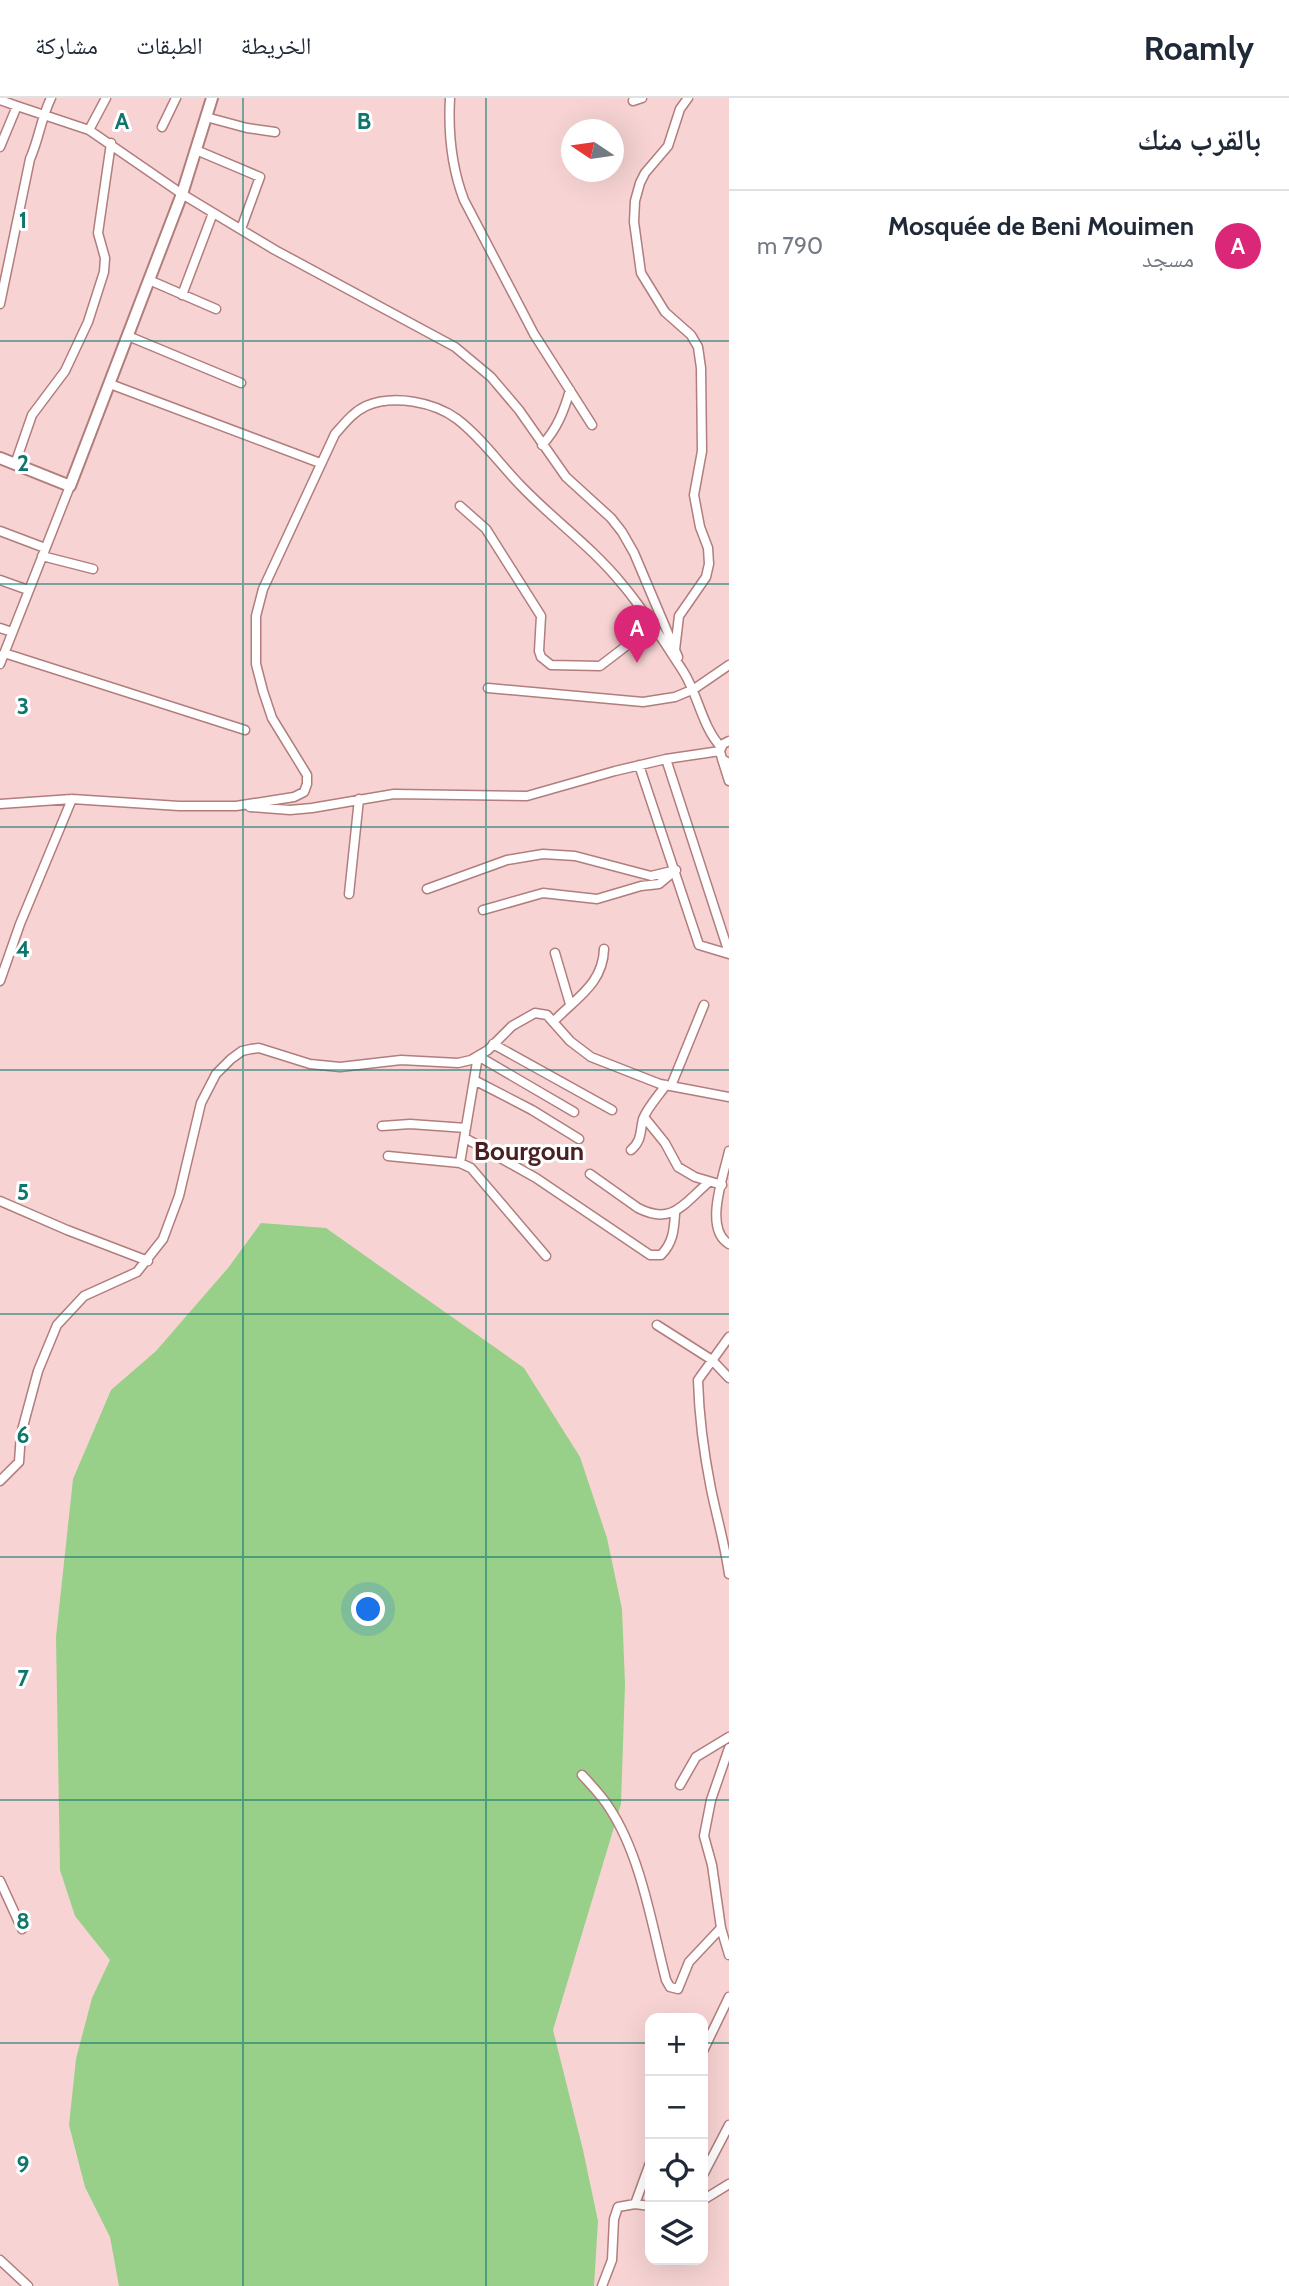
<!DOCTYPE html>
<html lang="ar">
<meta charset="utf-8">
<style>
body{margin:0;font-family:Cabin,"Noto Naskh Arabic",sans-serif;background:#f6f6f7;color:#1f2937;direction:rtl}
.controls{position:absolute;right:21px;bottom:21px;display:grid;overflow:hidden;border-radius:14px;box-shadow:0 7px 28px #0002}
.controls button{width:63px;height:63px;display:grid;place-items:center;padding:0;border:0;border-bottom:2px solid #e0e1e3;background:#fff;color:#1f2937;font:35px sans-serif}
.compass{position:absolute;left:561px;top:21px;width:63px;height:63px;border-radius:50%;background:#fff;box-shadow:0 7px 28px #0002;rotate:283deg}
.you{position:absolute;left:369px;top:1512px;width:24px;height:24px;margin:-18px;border:5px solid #fff;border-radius:50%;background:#1a73e8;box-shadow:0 0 0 10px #1a73e833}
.badge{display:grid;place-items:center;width:46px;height:46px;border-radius:50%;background:#db2777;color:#fff;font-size:23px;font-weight:700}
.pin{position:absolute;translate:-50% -58px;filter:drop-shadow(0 2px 4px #0008)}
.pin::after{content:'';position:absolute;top:37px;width:24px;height:21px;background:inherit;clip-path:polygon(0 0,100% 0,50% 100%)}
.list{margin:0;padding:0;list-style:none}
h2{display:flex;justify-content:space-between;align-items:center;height:91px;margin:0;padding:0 28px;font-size:30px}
h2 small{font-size:23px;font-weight:400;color:#747a83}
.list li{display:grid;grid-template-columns:46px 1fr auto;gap:21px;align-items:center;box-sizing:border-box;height:112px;padding:0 28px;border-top:2px solid #e0e1e3}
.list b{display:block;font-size:26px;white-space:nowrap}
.list p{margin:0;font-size:23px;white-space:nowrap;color:#747a83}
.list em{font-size:23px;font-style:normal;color:#747a83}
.icon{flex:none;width:38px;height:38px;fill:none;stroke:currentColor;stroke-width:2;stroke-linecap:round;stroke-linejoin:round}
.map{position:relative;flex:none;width:729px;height:2188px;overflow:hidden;direction:ltr}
header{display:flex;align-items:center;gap:42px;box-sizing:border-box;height:98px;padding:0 35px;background:#fff;border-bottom:2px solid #e0e1e3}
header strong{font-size:33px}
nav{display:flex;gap:38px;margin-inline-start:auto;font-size:24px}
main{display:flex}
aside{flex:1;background:#fff}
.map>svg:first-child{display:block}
</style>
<header>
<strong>Roamly</strong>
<nav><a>الخريطة</a><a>الطبقات</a><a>مشاركة</a></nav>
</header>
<main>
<aside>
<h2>بالقرب منك<small></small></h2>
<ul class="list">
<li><span class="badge">A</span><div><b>Mosquée de Beni Mouimen</b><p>مسجد</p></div><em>790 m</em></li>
</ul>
</aside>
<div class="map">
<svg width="729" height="2188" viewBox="0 0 729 2188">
<rect width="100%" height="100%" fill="#f7d4d3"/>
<path fill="#98cf89" d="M261,1125L326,1130L524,1270L580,1359L607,1440L622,1511L625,1586L621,1706L553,1932L583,2052L598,2123L594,2188H119L110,2139L85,2089L69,2027L76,1961L92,1900L110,1862L75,1818L60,1772L56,1539L73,1381L111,1292L156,1253L228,1170Z"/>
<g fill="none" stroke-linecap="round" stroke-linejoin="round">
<g stroke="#b17d7d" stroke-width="11">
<path id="street" d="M450,0C448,36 451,68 464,102L534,236L592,327
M0,2L17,8L0,49
M633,3L642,0
M17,8L89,32L182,96L275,152L455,249L491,279L519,312L566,379L611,420L622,434L634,455L678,559
M206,19L247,30L275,34
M162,29L176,0
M89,32L106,0
M196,52L260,79L241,131
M149,182L216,211
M182,197L213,115
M0,206L30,61C39,41 41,20 51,0
M128,238L241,285
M110,286L320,365
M542,347C557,331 564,313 570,292
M15,366L32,317L65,273L88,224L104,174L105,160L98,135L111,45
M460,408L486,431L541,518L539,553L541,559L551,567L600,568L634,542L635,537L628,523L638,508
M0,433L45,450
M42,458L93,471
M0,482L28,492
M0,530L12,534
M675,552L679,518L706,479L709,466L708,450L700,429L694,397L702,353L701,270L698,249L691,237L665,214L641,175L634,124L635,103L640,85L645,75L668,48L680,11L688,0
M4,555L245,632
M0,566L70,388
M488,590L643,604L675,599L694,591L729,567
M729,643L723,646L720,653L722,661L729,665
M666,661L729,855
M722,661L729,683
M639,667L699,847L729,856
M0,706L72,701L179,708H236L294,699L304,694L307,686V677L272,620L263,593L256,566V518L263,491L335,336C344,326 353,314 366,308C393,296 434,304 457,321C483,341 501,368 523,390C555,423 593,450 622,486C645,513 664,544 683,573C698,596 702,629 721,649
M250,709L290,712L312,710L394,696L527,698L615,673L666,661L720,653
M427,791L507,762L543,756L575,758L651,778L676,772
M349,796L359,701
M483,812L543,795L597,801L641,788L659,786L671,776
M555,855L570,906
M0,883L20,826L72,701
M553,924C576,900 603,886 604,851
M493,946L612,1012
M474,982L532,1012L579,1041
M671,988L704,907
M644,1019L665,1045L678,1069L695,1079L722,1087
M382,1028L410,1026L466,1030
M465,1040L536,1080L650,1157H661C673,1145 674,1132 675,1116
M631,1052C642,1043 640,1033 643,1021C647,1010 659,997 666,987
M729,1053C724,1077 703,1131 729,1146
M388,1058L460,1065L471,1070L546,1158
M460,1065L478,958L574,1014
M590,1076L638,1110C673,1128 684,1105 709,1084
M0,1103L67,1132L148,1163
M657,1227L712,1262L729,1280
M729,1239L698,1282C699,1318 704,1356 711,1391C717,1420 725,1447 729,1476
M0,1383L19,1364L21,1336L38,1273L57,1227L84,1198L137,1174L163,1141L179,1098L201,1005L216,976L231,961L242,953L251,951L259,950L310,966L340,969L401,962L458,965L471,962L488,952L512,928L535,915L547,917L570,943L591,959L660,986L729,999
M729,1650L711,1702L704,1738L712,1767L721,1830L729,1857
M582,1677C592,1688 603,1699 610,1711C641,1758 652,1828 666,1882L670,1889L678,1891L689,1864L721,1830
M680,1687L696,1659L729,1639
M0,1783L22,1831
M703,1953L729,1899
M703,2077L729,2027
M703,2102L729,2086
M635,2106L650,2065
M0,2162L28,2188
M602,2188L612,2162L614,2121L618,2109L635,2106L650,2108"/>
</g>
<g stroke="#b17d7d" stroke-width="14">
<path id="secondary" d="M0,360L70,388L182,96L212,0"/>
</g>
<use href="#street" stroke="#fff" stroke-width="8"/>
<use href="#secondary" stroke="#fff" stroke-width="10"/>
</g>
<path fill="none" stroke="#0f766e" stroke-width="2" stroke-opacity="0.55" d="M243,0V2188M486,0V2188M0,243H729M0,486H729M0,729H729M0,972H729M0,1216H729M0,1459H729M0,1702H729M0,1945H650M703,1945H729"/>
<g text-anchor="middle" stroke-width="6" stroke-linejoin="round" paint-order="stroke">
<g font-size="26" font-weight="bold" fill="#4a1f21" stroke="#fff">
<text x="529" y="1062">Bourgoun</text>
</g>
</g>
<g font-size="23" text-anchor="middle" font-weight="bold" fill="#0f766e" stroke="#fff" stroke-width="6" stroke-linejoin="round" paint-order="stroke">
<text x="122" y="31">A</text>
<text x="364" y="31">B</text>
<text x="23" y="130">1</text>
<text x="23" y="373">2</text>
<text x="23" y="616">3</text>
<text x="23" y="859">4</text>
<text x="23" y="1102">5</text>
<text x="23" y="1345">6</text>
<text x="23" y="1588">7</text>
<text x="23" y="1831">8</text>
<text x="23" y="2074">9</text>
</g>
</svg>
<div class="controls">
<button>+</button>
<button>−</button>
<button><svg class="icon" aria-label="locate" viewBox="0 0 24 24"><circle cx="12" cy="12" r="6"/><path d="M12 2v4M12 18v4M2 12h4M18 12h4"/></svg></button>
<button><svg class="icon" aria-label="layers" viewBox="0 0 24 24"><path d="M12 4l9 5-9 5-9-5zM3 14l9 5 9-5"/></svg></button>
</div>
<svg class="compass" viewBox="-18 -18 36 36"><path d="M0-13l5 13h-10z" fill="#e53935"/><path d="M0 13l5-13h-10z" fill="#747a83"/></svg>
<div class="you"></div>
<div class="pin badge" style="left:637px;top:565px">A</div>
</div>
</main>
